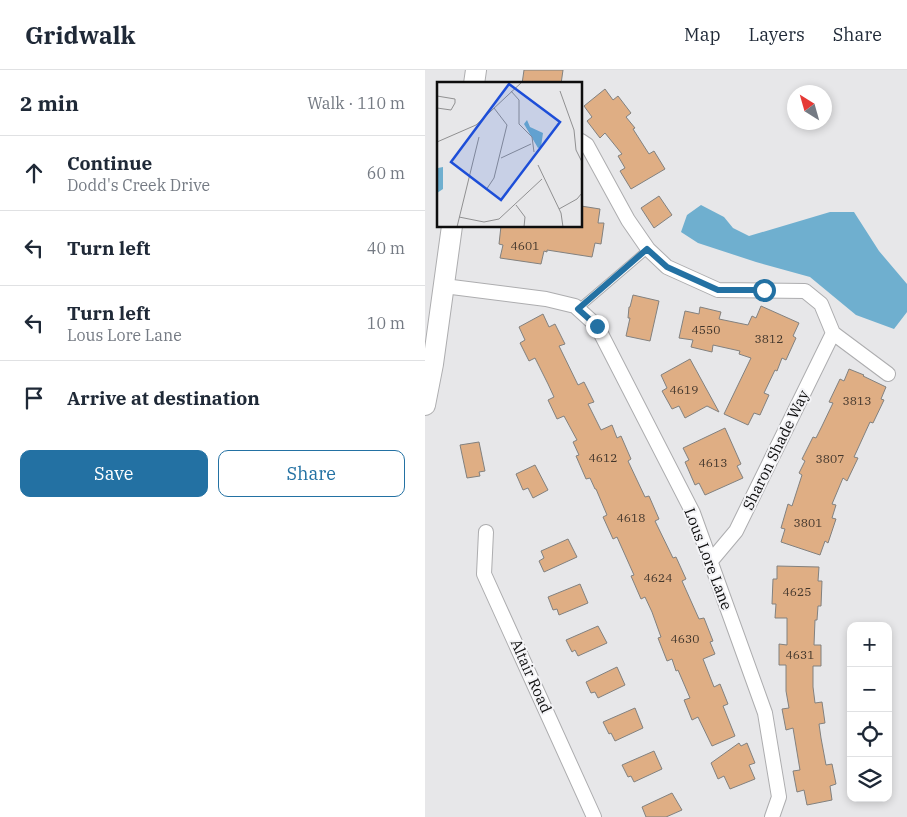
<!DOCTYPE html>
<meta charset="utf-8">
<style>
body{margin:0;font-family:"IBM Plex Serif",serif;background:#f2f2f3;color:#1f2937}
.controls{position:absolute;right:15px;bottom:15px;display:grid;overflow:hidden;border-radius:10px;box-shadow:0 2px 8px #0003}
.controls button{width:45px;height:45px;display:grid;place-items:center;padding:0;border:0;border-bottom:1px solid #e0e1e3;background:#fff;color:#1f2937;font:25px sans-serif}
.compass{position:absolute;left:362px;top:15px;width:45px;height:45px;border-radius:50%;background:#fff;box-shadow:0 2px 8px #0003;rotate:323deg}
.stop{position:absolute;width:15px;height:15px;margin:-11px;border:4px solid #2371a3;border-radius:50%;background:#fff}
.stop.end{background:#2371a3;border-color:#fff;box-shadow:0 1px 5px #0008}
.list{margin:0;padding:0;list-style:none}
h2{display:flex;justify-content:space-between;align-items:center;height:65px;margin:0;padding:0 20px;font-size:21px}
h2 small{font-size:16px;font-weight:400;color:#747a83}
.list li{display:grid;grid-template-columns:32px 1fr auto;gap:15px;align-items:center;box-sizing:border-box;height:75px;padding:0 20px;border-top:1px solid #e0e1e3}
.list b{display:block;font-size:19px;white-space:nowrap}
.list p{margin:0;font-size:16px;white-space:nowrap;color:#747a83}
.list em{font-size:16px;font-style:normal;color:#747a83}
.actions{display:flex;gap:10px;padding:15px 20px}
.actions a{flex:1;padding:11px 0;border:1px solid #2371a3;border-radius:10px;text-align:center;font-size:18px;color:#2371a3}
.actions .main{background:#2371a3;color:#fff}
.icon{flex:none;width:28px;height:28px;fill:none;stroke:currentColor;stroke-width:2;stroke-linecap:round;stroke-linejoin:round}
.map{position:relative;flex:none;width:482px;height:747px;overflow:hidden}
header{display:flex;align-items:center;gap:30px;box-sizing:border-box;height:70px;padding:0 25px;background:#fff;border-bottom:1px solid #e0e1e3}
header strong{font-size:24px}
nav{display:flex;gap:28px;margin-inline-start:auto;font-size:18px}
main{display:flex}
aside{flex:1;background:#fff}
.map>svg:first-child{display:block}
</style>
<header>
<strong>Gridwalk</strong>
<nav><a>Map</a><a>Layers</a><a>Share</a></nav>
</header>
<main>
<aside>
<h2>2 min<small>Walk · 110 m</small></h2>
<ul class="list">
<li><svg class="icon" aria-label="ahead" viewBox="0 0 24 24"><path d="M12 20V5M6 11l6-6 6 6"/></svg><div><b>Continue</b><p>Dodd's Creek Drive</p></div><em>60 m</em></li>
<li><svg class="icon" aria-label="left" viewBox="0 0 24 24"><path d="M17 20v-9H6M10 6l-5 5 5 5"/></svg><div><b>Turn left</b></div><em>40 m</em></li>
<li><svg class="icon" aria-label="left" viewBox="0 0 24 24"><path d="M17 20v-9H6M10 6l-5 5 5 5"/></svg><div><b>Turn left</b><p>Lous Lore Lane</p></div><em>10 m</em></li>
<li><svg class="icon" aria-label="arrive" viewBox="0 0 24 24"><path d="M6 21V4h12l-3 4 3 4H6"/></svg><div><b>Arrive at destination</b></div></li>
</ul>
<div class="actions"><a class="main">Save</a><a>Share</a></div>
</aside>
<div class="map">
<svg width="482" height="747" viewBox="0 0 482 747">
<rect width="100%" height="100%" fill="#e7e7e9"/>
<path fill="#6fafcf" d="M276,135L299,147L308,158L324,166L405,142H429L454,181L482,214V242L469,259L431,245L385,207L331,192L273,173L256,162L262,145Z"/>
<path fill="#dfae84" stroke="#82817f" d="M99,0H138L136,14H97Z
M180,19L188,30L193,26L206,43L201,47L210,58L208,59L224,84L229,81L240,99L206,119L195,101L200,98L193,86L197,84L180,63L175,68L162,51L167,47L159,36Z
M234,126L247,145L229,158L216,138Z
M156,136L175,139L173,153H179L176,174L170,173L167,187L122,180V182L119,181L116,194L75,188L78,175L74,174L76,156H156Z
M208,225L234,231L225,271L201,266L205,248H203L204,237H205Z
M336,236L374,253L368,266L371,268L361,290L357,288L352,301L350,300L339,323L344,325L335,345L329,343L323,355L299,344L326,288L314,284L315,281L288,275L287,282L266,277L268,270L254,268L260,241L274,244L275,237L296,242L294,249L323,255L327,246L331,248Z
M118,244L124,257L130,254L140,274L134,276L153,315L159,312L169,332L163,334L176,360L187,355L192,368L196,366L206,389L203,391L220,427L224,426L234,449L230,451L248,488L251,487L261,509L257,511L274,549L279,548L288,571L285,572L290,584L278,589L289,617L295,614L303,634L298,636L310,666L287,676L273,647L267,650L259,630L265,628L253,600L251,601L247,589L242,591L233,568L236,567L227,542L220,527L216,529L206,506L209,505L192,467L188,469L178,447L182,445L171,419H170L165,408L161,409L151,386L154,385L148,372L152,370L139,346L132,349L123,330L129,327L123,314L110,288L104,291L95,273L100,270L94,257Z
M265,289L294,342L282,336L260,348L254,336L247,339L237,321L242,318L236,305Z
M424,299L439,305L438,306L461,317L456,329L459,330L448,353L445,352L429,387L433,388L422,411L418,408L407,434L411,435L407,448L411,449L403,473L400,471L395,485L356,472L360,459L356,458L363,434L367,436L377,405L374,403L380,391L377,389L388,367L391,368L397,356L408,333L404,332L415,309L419,311Z
M300,358L316,394L312,396L318,408L280,425L274,413L270,415L260,392L264,390L258,378Z
M54,372L60,401L54,402L55,406L42,408L35,375Z
M110,395L123,420L108,428L103,418L98,420L91,404Z
M143,469L152,487L119,502L114,491L119,488L116,481Z
M352,496L394,497L393,511H397L396,536H393L392,550H390L389,575H396V596H388V617L390,633L397,632L400,653L394,654L396,668L401,695L407,694L411,714L405,716L407,730L382,735L379,720L372,722L368,701L375,700L368,658L361,660L357,639L364,638L361,621V595H354V574L362,575V548H350L351,534H347L348,509H352Z
M155,514L163,533L134,545L132,539L128,540L123,527Z
M173,556L182,573L153,586L150,580L147,582L141,570Z
M192,597L200,615L173,628L170,622L166,623L161,612Z
M210,638L218,658L190,671L186,663L184,664L178,652Z
M314,673L316,676L322,673L330,693L324,695L330,709L305,719L299,706L293,709L286,693Z
M229,681L237,699L209,712L206,706L203,707L197,695Z
M247,723L257,740L241,747H221L217,737Z"/>
<g fill="none" stroke-linecap="round" stroke-linejoin="round">
<g stroke="#adadaf" stroke-width="9">
<path id="lane" d="M153,239L223,179"/>
</g>
<g stroke="#adadaf" stroke-width="16">
<path id="street" d="M156,71L162,75L203,150L223,179L242,197L293,220L380,221L396,234L408,263L463,304
M19,216L121,229L150,236L172,256L268,443L340,643L354,727L347,747
M61,462L59,504L169,747
M285,492L311,461L408,263"/>
</g>
<g stroke="#adadaf" stroke-width="22">
<path id="secondary" d="M49,14L51,0
M0,335L8,294L27,156"/>
</g>
<use href="#lane" stroke="#fff" stroke-width="7"/>
<use href="#street" stroke="#fff" stroke-width="14"/>
<use href="#secondary" stroke="#fff" stroke-width="20"/>
</g>
<g fill="none" stroke-linecap="round" stroke-linejoin="round">
<path stroke="#2371a3" stroke-width="6" d="M172,256L153,239L222,179L242,197L293,220H339"/>
</g>
<g text-anchor="middle" stroke-width="4" stroke-linejoin="round" paint-order="stroke">
<g font-size="12" fill="#42362c">
<text x="100" y="180">4601</text>
<text x="281" y="264">4550</text>
<text x="344" y="273">3812</text>
<text x="259" y="324">4619</text>
<text x="432" y="335">3813</text>
<text x="178" y="392">4612</text>
<text x="405" y="393">3807</text>
<text x="288" y="397">4613</text>
<text x="206" y="452">4618</text>
<text x="383" y="457">3801</text>
<text x="233" y="512">4624</text>
<text x="372" y="526">4625</text>
<text x="260" y="573">4630</text>
<text x="375" y="589">4631</text>
</g>
<g font-size="15" fill="#0e0e0e" stroke="#f4f4f7">
<text transform="translate(351 380) rotate(-64)" y="5">Sharon Shade Way</text>
<text transform="translate(283 489) rotate(69)" y="5">Lous Lore Lane</text>
<text transform="translate(106 606) rotate(66)" y="5">Altair Road</text>
</g>
</g>
<g transform="translate(12 12)">
<rect width="145" height="145" fill="#e7e7e9"/>
<path d="M90,38L93,45L106,51L104,65L101,66L87,42ZM6,85V107L0,111L1,86Z" fill="#6fafcf"/>
<path fill="none" stroke="#909091" stroke-width="1" d="M74,9L82,18V42L95,55L97,70M123,9L137,48L139,68L145,80M0,14L18,17V21L14,28L0,26M0,60L39,43L85,0M64,76L94,62M101,83L124,131L126,145M49,108L57,96L70,43L57,26M79,123L88,135L87,145M122,127L140,117L145,111M22,135L47,140L62,137L105,97M20,145L42,55"/>
<path fill="#1d4ed8" fill-opacity="0.15" stroke="#1d4ed8" stroke-width="2.5" d="M72,2L123,40L64,118L14,80Z"/>
<rect width="145" height="145" fill="none" stroke="#0e0e0e" stroke-width="2.5"/>
</g>
</svg>
<div class="controls">
<button>+</button>
<button>−</button>
<button><svg class="icon" aria-label="locate" viewBox="0 0 24 24"><circle cx="12" cy="12" r="6"/><path d="M12 2v4M12 18v4M2 12h4M18 12h4"/></svg></button>
<button><svg class="icon" aria-label="layers" viewBox="0 0 24 24"><path d="M12 4l9 5-9 5-9-5zM3 14l9 5 9-5"/></svg></button>
</div>
<svg class="compass" viewBox="-18 -18 36 36"><path d="M0-13l5 13h-10z" fill="#e53935"/><path d="M0 13l5-13h-10z" fill="#747a83"/></svg>
<div class="stop" style="left:339px;top:220px"></div>
<div class="stop end" style="left:172px;top:256px"></div>
</div>
</main>
